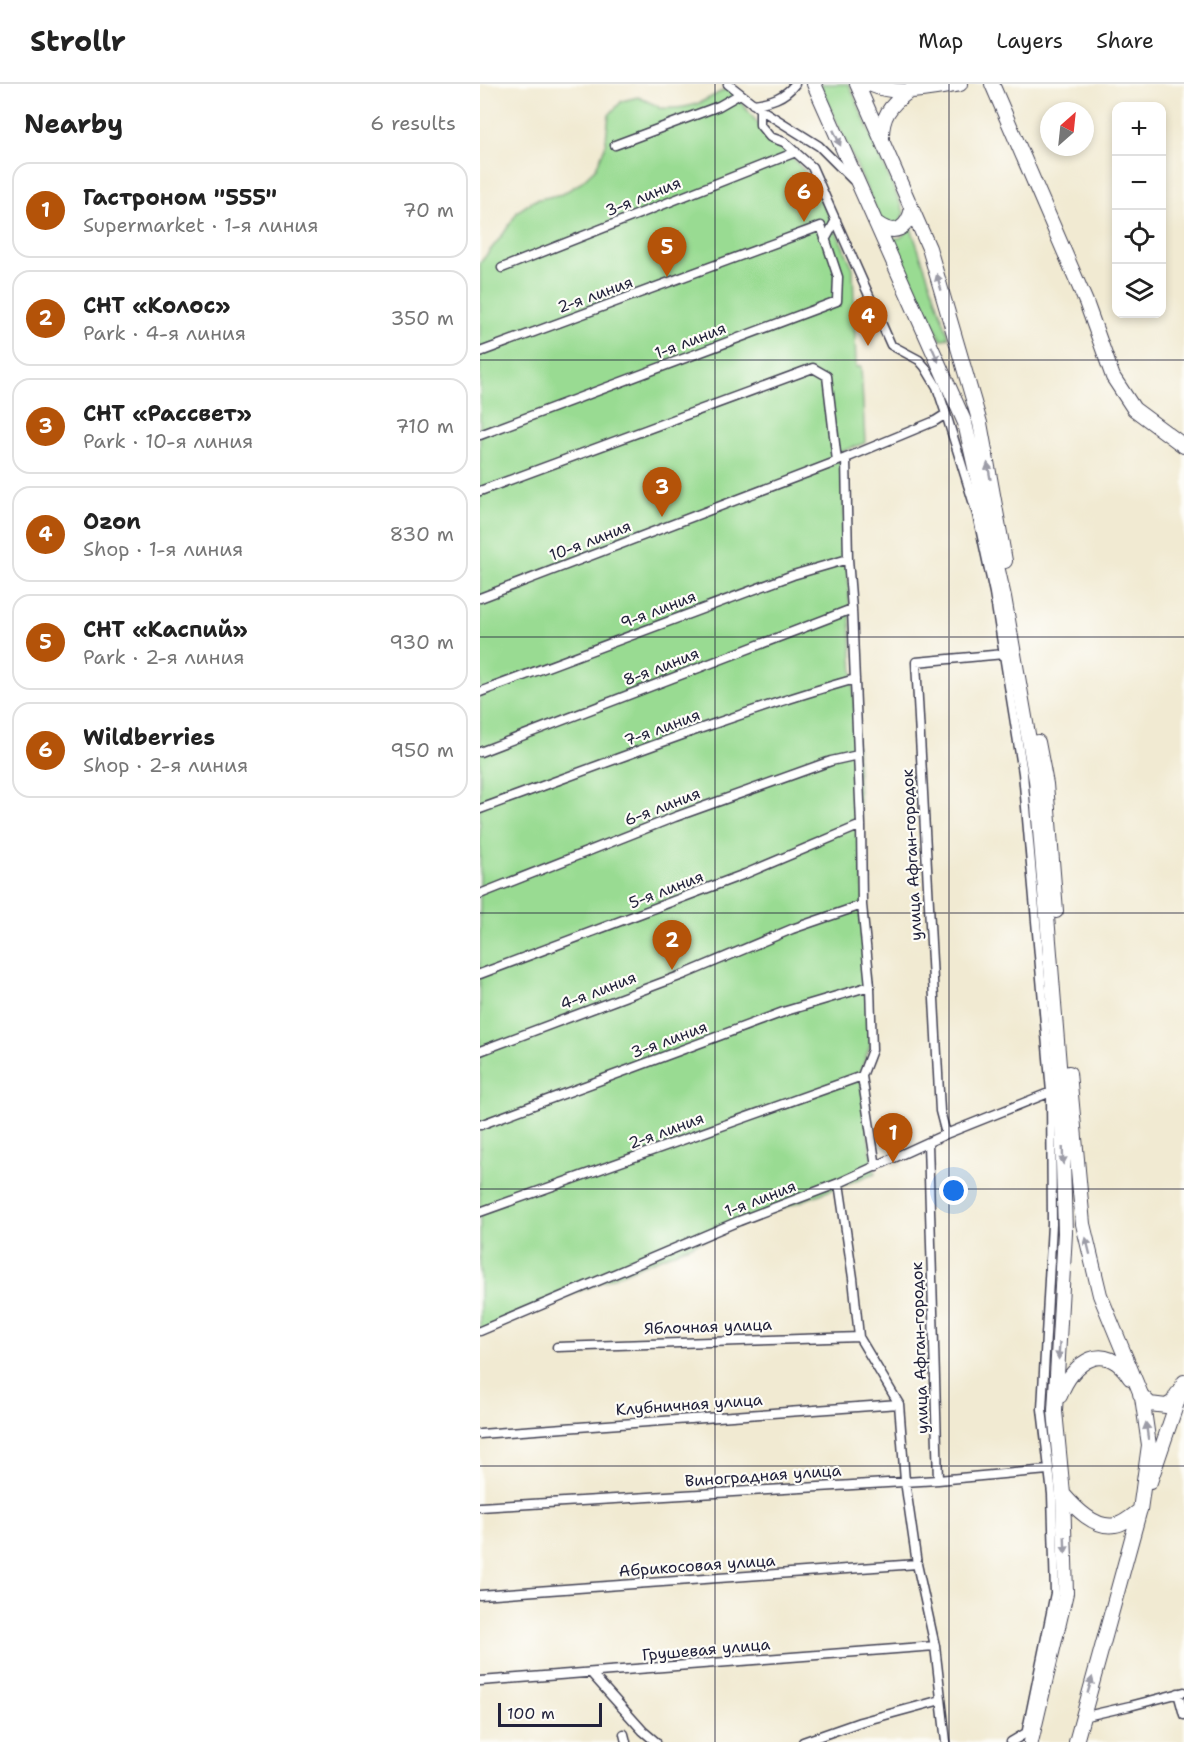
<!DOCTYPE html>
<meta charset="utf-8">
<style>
body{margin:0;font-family:"Shantell Sans",sans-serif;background:#f6f6f6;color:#222}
.controls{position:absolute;right:18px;top:18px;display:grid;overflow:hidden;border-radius:12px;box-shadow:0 3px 9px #0003}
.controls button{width:54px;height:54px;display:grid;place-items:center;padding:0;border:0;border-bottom:2px solid #e0e0e0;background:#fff;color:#222;font:30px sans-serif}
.compass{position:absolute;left:560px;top:18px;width:54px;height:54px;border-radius:50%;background:#fff;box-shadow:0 3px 9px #0003;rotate:27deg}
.scale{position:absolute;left:18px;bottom:15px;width:104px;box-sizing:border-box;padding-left:6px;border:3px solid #22223b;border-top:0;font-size:16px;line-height:21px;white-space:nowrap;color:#22223b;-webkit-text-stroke:4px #fdfcf7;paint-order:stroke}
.you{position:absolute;left:474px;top:1107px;width:21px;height:21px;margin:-15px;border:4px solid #fff;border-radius:50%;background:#1a73e8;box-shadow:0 0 0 9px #1a73e833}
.badge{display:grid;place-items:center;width:39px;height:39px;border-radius:50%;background:#b45309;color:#fff;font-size:20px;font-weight:700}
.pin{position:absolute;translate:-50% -50px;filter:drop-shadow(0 2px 3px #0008)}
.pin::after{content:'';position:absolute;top:32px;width:21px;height:18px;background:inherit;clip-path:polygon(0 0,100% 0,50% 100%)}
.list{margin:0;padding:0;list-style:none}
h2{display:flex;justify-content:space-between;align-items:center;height:78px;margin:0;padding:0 24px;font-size:26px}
h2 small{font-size:20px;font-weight:400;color:#767676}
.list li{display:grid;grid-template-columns:39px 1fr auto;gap:18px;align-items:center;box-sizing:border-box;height:96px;margin:0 12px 12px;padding:0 12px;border:2px solid #e0e0e0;border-radius:18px}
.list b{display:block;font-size:22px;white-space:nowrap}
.list p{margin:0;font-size:20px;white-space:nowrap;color:#767676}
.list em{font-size:20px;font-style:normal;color:#767676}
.icon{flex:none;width:33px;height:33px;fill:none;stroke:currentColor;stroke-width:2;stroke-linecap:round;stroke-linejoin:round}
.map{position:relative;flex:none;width:704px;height:1658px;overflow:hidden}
header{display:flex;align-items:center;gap:36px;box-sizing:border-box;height:84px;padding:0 30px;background:#fff;border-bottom:2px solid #e0e0e0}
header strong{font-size:28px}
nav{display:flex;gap:33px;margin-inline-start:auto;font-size:21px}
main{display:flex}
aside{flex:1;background:#fff}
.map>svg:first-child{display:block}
</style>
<header>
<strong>Strollr</strong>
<nav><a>Map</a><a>Layers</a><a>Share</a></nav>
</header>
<main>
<aside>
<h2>Nearby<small>6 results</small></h2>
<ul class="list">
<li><span class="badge">1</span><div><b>Гастроном &quot;555&quot;</b><p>Supermarket · 1-я линия</p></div><em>70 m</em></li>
<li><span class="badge">2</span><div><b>СНТ «Колос»</b><p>Park · 4-я линия</p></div><em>350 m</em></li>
<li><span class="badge">3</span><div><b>СНТ «Рассвет»</b><p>Park · 10-я линия</p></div><em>710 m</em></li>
<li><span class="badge">4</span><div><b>Ozon</b><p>Shop · 1-я линия</p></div><em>830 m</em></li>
<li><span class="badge">5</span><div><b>СНТ «Каспий»</b><p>Park · 2-я линия</p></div><em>930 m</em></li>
<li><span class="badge">6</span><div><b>Wildberries</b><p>Shop · 2-я линия</p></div><em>950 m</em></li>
</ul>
</aside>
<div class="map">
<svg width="704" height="1658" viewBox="0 0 704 1658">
<rect width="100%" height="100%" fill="#fdfcf7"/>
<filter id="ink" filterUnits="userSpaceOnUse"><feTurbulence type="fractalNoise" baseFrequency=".0167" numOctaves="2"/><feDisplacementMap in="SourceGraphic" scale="12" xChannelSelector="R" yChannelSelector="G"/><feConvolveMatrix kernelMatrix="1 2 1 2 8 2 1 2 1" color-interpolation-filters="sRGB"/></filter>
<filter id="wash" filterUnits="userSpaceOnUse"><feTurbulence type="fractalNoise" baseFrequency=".008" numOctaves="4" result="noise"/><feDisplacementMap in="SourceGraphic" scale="24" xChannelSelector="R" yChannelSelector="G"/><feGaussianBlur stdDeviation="1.35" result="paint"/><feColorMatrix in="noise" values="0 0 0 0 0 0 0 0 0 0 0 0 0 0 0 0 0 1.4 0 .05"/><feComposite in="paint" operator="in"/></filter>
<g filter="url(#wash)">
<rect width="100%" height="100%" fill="#f1ead2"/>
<path fill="#99db92" stroke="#5e7e66" stroke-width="1.5" d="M340,0H369L424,128L419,141L402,139Z
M249,3L291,56L306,67L332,95L373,184L376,283H381L385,359L360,368L367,467L390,943V962L380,988L389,1057L395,1089L275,1135L0,1248V179L24,149L38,127L55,116L82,110L99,100L116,84L125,63L129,31L142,17L158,13L178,22L179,24C210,26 222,19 249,3Z
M431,144L469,253L461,256L412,154H420Z"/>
</g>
<g filter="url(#ink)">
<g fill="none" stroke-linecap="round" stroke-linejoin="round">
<g stroke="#414052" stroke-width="11">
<path id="street" d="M248,0L280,25L339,62L373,96
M273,20C290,18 304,14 315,0
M280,25V41L290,53L304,58L332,83L411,261L439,276L445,283L457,303L466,330L497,430L514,509L543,689L571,1008L572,1140L562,1325L572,1410L575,1509L547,1646
M135,61L239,22L260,10
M345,156L356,136
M22,184L316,68
M0,268L341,142L358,193L357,217L0,351
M366,374L368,475L372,525L381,741L382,821L390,902L392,966L382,992L396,1083
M0,407L333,284L347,292L357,377
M0,514L366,374L455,337L466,330
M0,608L313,491L368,475
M0,668L372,525
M0,725C124,680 248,631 375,595
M0,810L195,733L351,677L378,671
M0,890L265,790L381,741
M0,967L205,890L312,845L382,821
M0,1041L306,927L390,902
M466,1050L460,1027L436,578L524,570
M448,1059L458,1396
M359,1099L373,1194L379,1253L419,1320L425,1397L437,1480L455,1562L466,1658
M0,1128L382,992
M0,1247L259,1137L359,1099L466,1050L571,1008
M77,1263L379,1253
M0,1350L419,1320
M0,1423L458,1396L568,1386
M0,1511L437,1480
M111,1589L163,1647L176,1658
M0,1597L455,1562
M698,1609L704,1631
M602,1633L650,1622L704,1608
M144,1650L146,1658
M323,1658L380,1638L461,1616
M531,1658L551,1646"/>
</g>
<g stroke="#414052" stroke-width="16">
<path id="primary" d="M334,0L485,339L524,513L556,696L581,1006L585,1149L575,1327L583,1410L586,1509L551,1658
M377,0L449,164L500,339L525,477
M389,0C419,13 448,5 480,0
M512,0L606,218L633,293L654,325L704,362
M402,56C401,33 410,21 428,8
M398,140C415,152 427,145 432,125
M558,658L566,700L576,827
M660,1310L670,1320L686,1322L693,1318L697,1310
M580,1312C593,1277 625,1255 650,1294
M670,1398L704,1298
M583,1410C595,1424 615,1445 635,1441C644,1440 653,1431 660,1426L669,1361L662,1313L620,1211L603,1140L589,989
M596,1658L660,1425"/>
</g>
<use href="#street" stroke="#fff" stroke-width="8"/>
<use href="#primary" stroke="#fff" stroke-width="14"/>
</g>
<defs><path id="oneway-solid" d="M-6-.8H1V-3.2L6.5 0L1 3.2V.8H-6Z" transform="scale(1.5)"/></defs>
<g fill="#9c9ca7">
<use href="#oneway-solid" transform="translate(357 54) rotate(65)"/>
<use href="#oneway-solid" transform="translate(459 198) rotate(-106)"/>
<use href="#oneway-solid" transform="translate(455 270) rotate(66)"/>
<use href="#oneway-solid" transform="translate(509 387) rotate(-100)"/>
<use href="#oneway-solid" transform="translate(583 1072) rotate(88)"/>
<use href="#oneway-solid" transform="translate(608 1162) rotate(-104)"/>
<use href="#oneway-solid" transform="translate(579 1267) rotate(93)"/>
<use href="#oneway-solid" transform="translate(667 1347) rotate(-98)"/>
<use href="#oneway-solid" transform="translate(585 1461) rotate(88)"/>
<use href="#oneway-solid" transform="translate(610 1601) rotate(-74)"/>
</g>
</g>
<path fill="none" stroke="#22223b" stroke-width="1.5" stroke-opacity="0.55" d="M235,0V1658M469,0V1658M0,276H704M0,553H704M0,829H704M0,1105H704M0,1382H704"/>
<g text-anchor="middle" stroke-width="4.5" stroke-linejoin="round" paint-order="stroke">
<g font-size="16" fill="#22223b" stroke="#fdfcf7">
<text transform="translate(163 112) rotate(-22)" y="6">3-я линия</text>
<text transform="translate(115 210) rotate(-20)" y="6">2-я линия</text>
<text transform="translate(210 256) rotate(-21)" y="6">1-я линия</text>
<text transform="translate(110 456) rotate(-21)" y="6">10-я линия</text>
<text transform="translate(178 525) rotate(-21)" y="6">9-я линия</text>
<text transform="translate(181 582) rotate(-21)" y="6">8-я линия</text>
<text transform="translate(182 643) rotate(-20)" y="6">7-я линия</text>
<text transform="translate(182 722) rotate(-21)" y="6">6-я линия</text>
<text transform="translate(431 771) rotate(-93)" y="6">улица Афган-городок</text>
<text transform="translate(186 805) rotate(-21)" y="6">5-я линия</text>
<text transform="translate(118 906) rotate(-21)" y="6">4-я линия</text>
<text transform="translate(189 955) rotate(-20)" y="6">3-я линия</text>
<text transform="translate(186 1046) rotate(-20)" y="6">2-я линия</text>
<text transform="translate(280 1114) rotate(-21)" y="6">1-я линия</text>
<text transform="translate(228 1242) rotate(-2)" y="6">Яблочная улица</text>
<text transform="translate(439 1264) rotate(-92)" y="6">улица Афган-городок</text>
<text transform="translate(209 1320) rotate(-4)" y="6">Клубничная улица</text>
<text transform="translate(283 1391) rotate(-4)" y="6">Виноградная улица</text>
<text transform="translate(217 1481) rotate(-4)" y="6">Абрикосовая улица</text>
<text transform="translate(226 1565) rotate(-5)" y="6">Грушевая улица</text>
</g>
</g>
</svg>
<div class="controls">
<button>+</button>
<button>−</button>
<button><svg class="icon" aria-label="locate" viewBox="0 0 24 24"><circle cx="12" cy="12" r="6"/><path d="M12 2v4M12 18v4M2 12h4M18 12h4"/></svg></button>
<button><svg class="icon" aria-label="layers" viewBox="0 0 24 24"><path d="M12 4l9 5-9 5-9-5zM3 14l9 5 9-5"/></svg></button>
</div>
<svg class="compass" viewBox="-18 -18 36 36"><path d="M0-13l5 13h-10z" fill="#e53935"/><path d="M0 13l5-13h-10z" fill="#767676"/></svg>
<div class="scale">100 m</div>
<div class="you"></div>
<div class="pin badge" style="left:413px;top:1079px">1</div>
<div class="pin badge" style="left:192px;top:886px">2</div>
<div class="pin badge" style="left:182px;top:433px">3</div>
<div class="pin badge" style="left:388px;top:262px">4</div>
<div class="pin badge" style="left:187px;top:193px">5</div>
<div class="pin badge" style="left:324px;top:138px">6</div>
</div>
</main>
